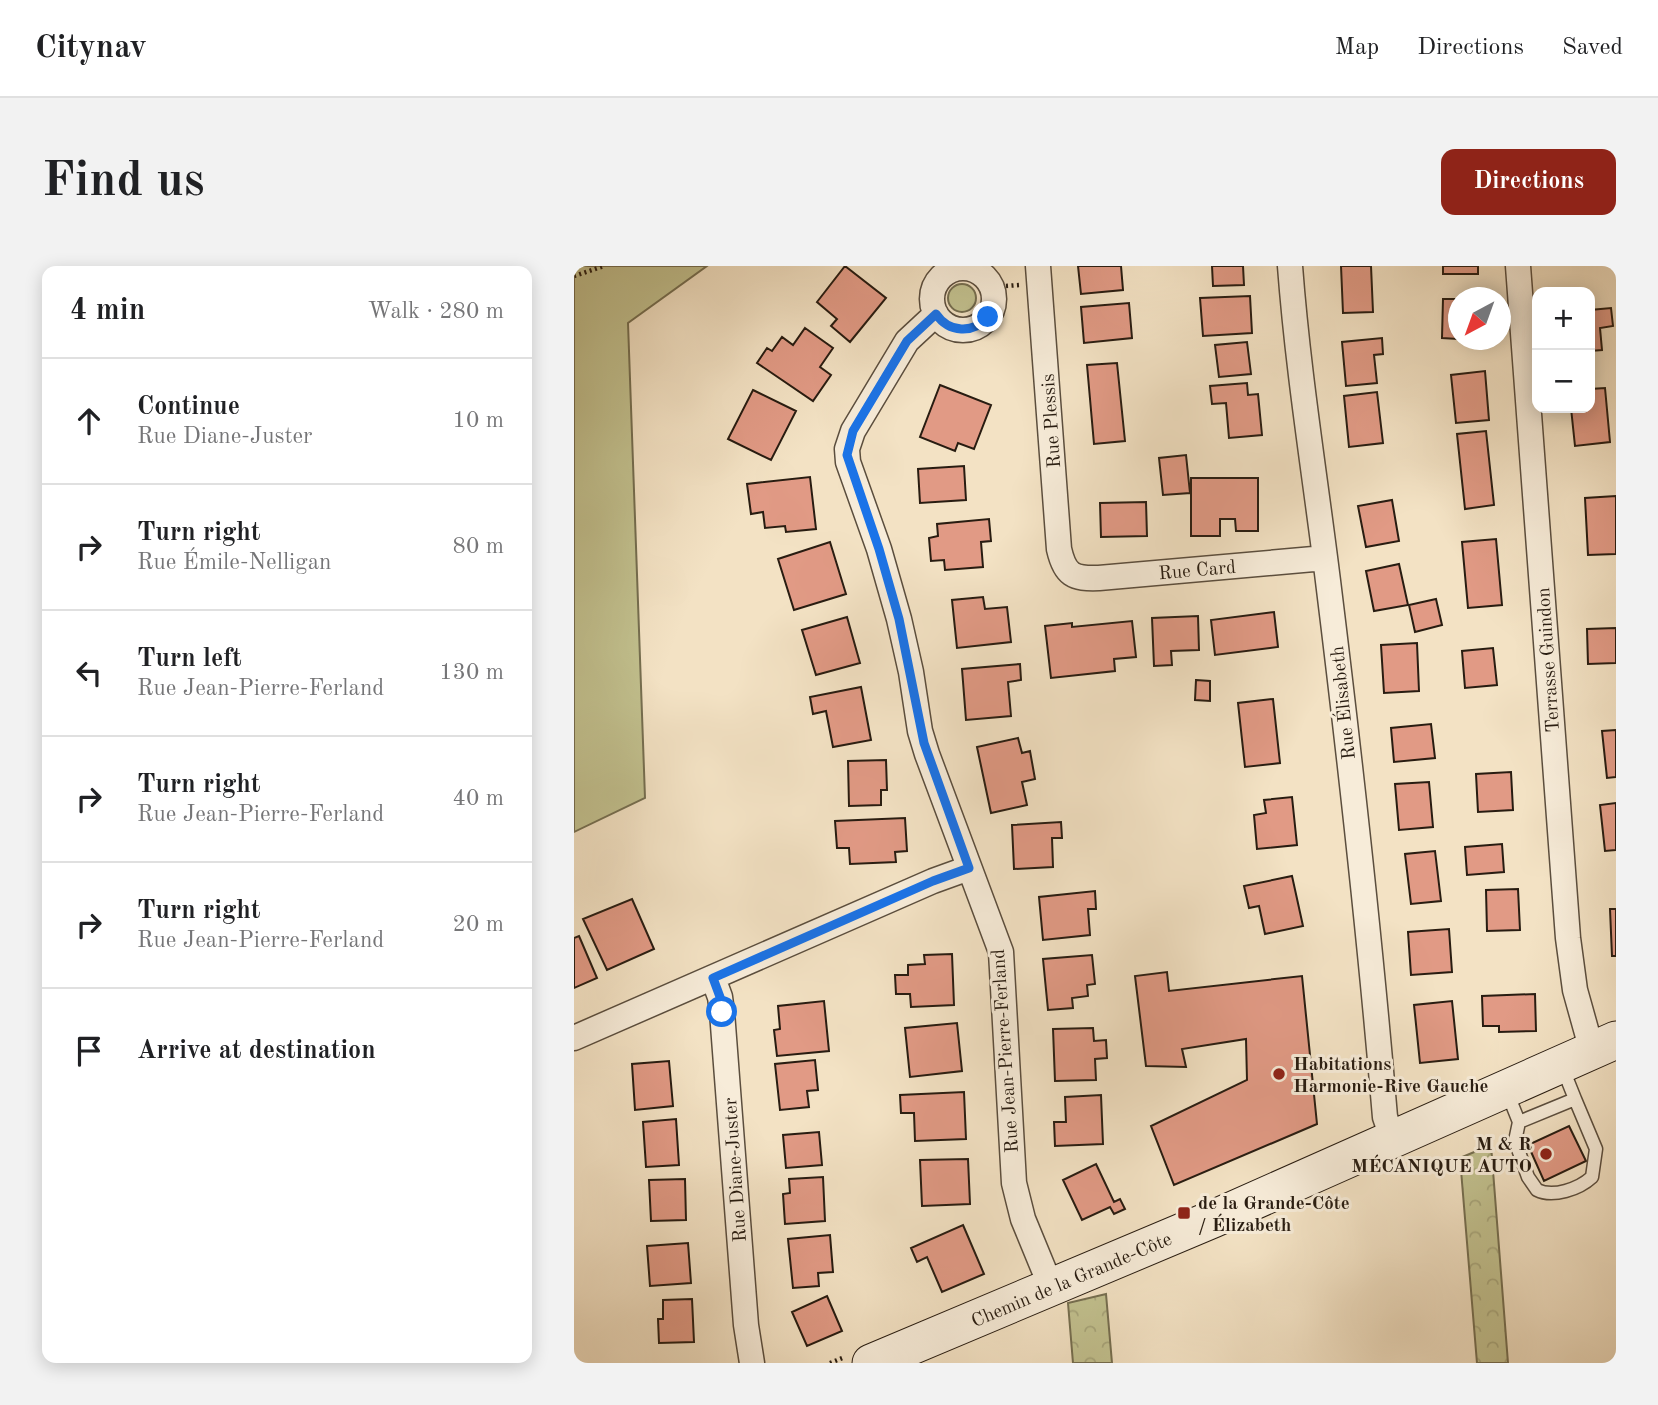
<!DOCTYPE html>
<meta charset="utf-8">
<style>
body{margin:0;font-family:"Old Standard TT",serif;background:#f2f2f2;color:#202124}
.controls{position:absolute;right:21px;top:21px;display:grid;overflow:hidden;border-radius:14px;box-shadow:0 4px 18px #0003}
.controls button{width:63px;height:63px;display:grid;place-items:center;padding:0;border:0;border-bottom:2px solid #e0e0e0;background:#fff;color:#202124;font:35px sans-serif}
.compass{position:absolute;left:874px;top:21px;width:63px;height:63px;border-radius:50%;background:#fff;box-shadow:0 4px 18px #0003;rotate:221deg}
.stop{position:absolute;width:21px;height:21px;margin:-16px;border:5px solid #1a73e8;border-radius:50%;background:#fff}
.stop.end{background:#1a73e8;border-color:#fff;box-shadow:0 2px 7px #0008}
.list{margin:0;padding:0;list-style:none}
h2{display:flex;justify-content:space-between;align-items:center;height:91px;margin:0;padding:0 28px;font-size:30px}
h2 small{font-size:23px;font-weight:400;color:#757577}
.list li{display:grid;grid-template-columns:46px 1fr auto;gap:21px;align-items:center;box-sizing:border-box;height:126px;padding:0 28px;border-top:2px solid #e0e0e0}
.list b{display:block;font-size:26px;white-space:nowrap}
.list p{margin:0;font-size:23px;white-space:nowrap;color:#757577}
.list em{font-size:23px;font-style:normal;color:#757577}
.icon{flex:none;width:38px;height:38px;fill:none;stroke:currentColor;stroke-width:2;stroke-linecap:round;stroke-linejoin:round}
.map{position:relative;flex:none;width:1042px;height:1097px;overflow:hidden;border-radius:14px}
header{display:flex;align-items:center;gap:42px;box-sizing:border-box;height:98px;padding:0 35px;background:#fff;border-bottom:2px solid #e0e0e0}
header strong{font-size:33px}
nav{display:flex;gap:38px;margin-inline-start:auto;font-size:24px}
.intro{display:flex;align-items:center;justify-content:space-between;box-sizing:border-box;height:168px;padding:0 42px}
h1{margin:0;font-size:49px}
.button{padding:18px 32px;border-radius:14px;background:#8f2418;color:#fff;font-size:24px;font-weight:700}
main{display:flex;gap:42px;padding:0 42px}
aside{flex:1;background:#fff;border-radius:14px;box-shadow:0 4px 18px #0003}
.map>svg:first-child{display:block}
</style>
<header>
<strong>Citynav</strong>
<nav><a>Map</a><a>Directions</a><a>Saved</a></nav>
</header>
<div class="intro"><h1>Find us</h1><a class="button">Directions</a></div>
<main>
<aside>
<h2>4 min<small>Walk · 280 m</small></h2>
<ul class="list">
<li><svg class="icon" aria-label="ahead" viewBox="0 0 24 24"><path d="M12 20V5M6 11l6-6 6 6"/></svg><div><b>Continue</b><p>Rue Diane-Juster</p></div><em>10 m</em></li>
<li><svg class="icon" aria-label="right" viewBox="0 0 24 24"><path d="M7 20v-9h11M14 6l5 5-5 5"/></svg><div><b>Turn right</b><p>Rue Émile-Nelligan</p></div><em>80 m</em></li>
<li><svg class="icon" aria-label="left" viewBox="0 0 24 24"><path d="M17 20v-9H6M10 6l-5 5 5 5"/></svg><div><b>Turn left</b><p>Rue Jean-Pierre-Ferland</p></div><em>130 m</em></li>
<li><svg class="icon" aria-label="right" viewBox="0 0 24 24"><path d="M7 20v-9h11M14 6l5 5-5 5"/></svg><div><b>Turn right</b><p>Rue Jean-Pierre-Ferland</p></div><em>40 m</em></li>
<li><svg class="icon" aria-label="right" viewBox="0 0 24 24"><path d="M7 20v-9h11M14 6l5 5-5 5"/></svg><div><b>Turn right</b><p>Rue Jean-Pierre-Ferland</p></div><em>20 m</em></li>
<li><svg class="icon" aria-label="arrive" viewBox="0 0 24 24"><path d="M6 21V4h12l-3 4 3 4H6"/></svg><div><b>Arrive at destination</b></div></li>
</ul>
</aside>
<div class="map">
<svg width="1042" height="1097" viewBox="0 0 1042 1097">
<defs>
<pattern id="forest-crowns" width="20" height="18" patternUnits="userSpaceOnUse" patternTransform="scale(1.75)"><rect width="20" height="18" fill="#c2c18f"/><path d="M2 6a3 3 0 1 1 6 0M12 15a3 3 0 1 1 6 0" fill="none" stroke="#a7a57a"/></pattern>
</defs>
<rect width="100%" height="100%" fill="#f3e2c4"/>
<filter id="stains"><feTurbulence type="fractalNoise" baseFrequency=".00286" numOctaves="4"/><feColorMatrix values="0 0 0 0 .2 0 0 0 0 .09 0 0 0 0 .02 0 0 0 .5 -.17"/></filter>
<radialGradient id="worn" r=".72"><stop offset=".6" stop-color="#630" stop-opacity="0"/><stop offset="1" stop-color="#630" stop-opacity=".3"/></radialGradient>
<path fill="#c2c18f" stroke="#756e50" stroke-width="2" d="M0,0H133L54,57L71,532L0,566Z
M374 32a14 14 0 1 1 28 0a14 14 0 1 1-28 0Z"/>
<path fill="url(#forest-crowns)" stroke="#756e50" stroke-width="2" d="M917,879L934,1097H903L886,892Z
M532,1028L538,1097H499L494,1037Z"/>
<path fill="#e19a85" stroke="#281c11" stroke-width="2" d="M271,0L312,32L276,76L257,60L263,53L243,36Z
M504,0H547L549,24L507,28Z
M638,0H669L670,19L639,20Z
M767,0H797L799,46L769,47Z
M869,0H904V8H869Z
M676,30L678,67L629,70L626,32Z
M869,33H884V73L868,72Z
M555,37L558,72L510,77L507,41Z
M1037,42L1039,60L1026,62L1028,84L1016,85V44Z
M231,62L259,82L246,101L257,109L239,135L183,97L193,82L198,85L208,71L219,79Z
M808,72L809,88L800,89L803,117L772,120L768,76Z
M673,76L677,108L645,111L641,79Z
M543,97L551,175L520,178L513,99Z
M911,105L915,154L882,157L877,109Z
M673,117L674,129L684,128L688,169L655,172L652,137L638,138L636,120Z
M366,119L417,139L400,183L384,177L381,185L346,171Z
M1031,122L1036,176L1001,180L997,142H1016V123Z
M179,124L222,145L197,194L154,173Z
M803,126L809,177L775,181L770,130Z
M912,165L920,239L891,243L883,168Z
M612,189L616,227L589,229L585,192Z
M390,200L392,234L346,237L344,203Z
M236,211L242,263L212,266L211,260L191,262L189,246L177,248L173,218Z
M617,212H684V265H662L661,253H646V270H617Z
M1042,230V288L1014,289L1011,232Z
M818,234L825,275L792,281L784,240Z
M572,236L573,270L527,271L526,237Z
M415,253L417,275L407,276L409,301L371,304L370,294L357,295L355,272L364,270L363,258Z
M922,273L928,339L894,342L888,276Z
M256,276L272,328L220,344L204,293Z
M825,298L834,339L800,345L792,305Z
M409,331L411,343L433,341L437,376L383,382L378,334Z
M862,333L868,359L841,366L835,339Z
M700,346L704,381L641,389L637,354Z
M624,350L625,384L597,385L598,399L580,400L578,352Z
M273,351L286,397L242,409L228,364Z
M558,355L562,391L540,393L541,405L477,412L471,360L498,357V361Z
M1042,362V397L1014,398L1013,363Z
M843,377L845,425L810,427L807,379Z
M919,382L923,419L891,422L888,385Z
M446,398L447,414L434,416L437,450L392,454L388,403Z
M622,414L636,415V435L621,434Z
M287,421L297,474L259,481L252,445L239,448L236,431Z
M699,433L706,497L671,501L664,437Z
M857,458L861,492L820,496L817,462Z
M1042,464V511L1033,512L1028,465Z
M444,472L448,487L456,485L461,513L448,516L453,539L417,547L403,481Z
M312,494L313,524H307V539L275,540L274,495Z
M937,506L939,544L904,546L902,508Z
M855,516L859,561L825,564L821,518Z
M718,531L723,579L683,583L680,549L692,547L690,534Z
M1042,537V584L1031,585L1026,539Z
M331,552L333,585L321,586L322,596L276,598L275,582H263L261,555Z
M487,556L488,572H478L479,601L440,603L438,559Z
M928,578L930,606L893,609L891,581Z
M861,585L867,635L837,638L831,588Z
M718,610L729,660L691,668L685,640L675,642L670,620Z
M944,623L946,664L913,665L912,624Z
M521,625L522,643H514L516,669L469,674L465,631Z
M58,633L80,683L33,704L9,653Z
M1036,643H1042V690H1038Z
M875,663L878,706L837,709L834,666Z
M5,670L23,712L0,722V672Z
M378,688L380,739L337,741L336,728H322L321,709H334V699L351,698L350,689Z
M518,689L521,718L513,719L514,730L498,732L499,742L474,744L469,693Z
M593,706L595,725L728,710L743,858L600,919L577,860L673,814L672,773L608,783L612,801L572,800L561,710Z
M961,728L962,765L925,766V760H909L908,730Z
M250,735L255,785L203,790L200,764L206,763L204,740Z
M878,735L884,793L846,797L840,739Z
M383,757L388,805L336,811L331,762Z
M519,762L520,775L532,774L533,792L521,793L522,814L481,815L479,763Z
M241,794L244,824L233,825L235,841L206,844L201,798Z
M95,795L99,840L61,844L58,798Z
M390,826L392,873L341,875L340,847H327L326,829Z
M527,829L529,878L481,880L480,856H492L491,831Z
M102,853L105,899L72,901L69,856Z
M995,860L1012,895L970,915L954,879Z
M245,866L248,899L212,902L209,869Z
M394,893L396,938L348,940L346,894Z
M522,898L540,936L546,933L551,943L540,948L536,941L508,954L489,914Z
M249,911L251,955L211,958L209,928L216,927L215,913Z
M111,913L112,954L77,955L75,914Z
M389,959L410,1008L368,1026L353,991L343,996L337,982Z
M256,969L259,1006L244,1007L245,1020L219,1022L214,973Z
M114,977L117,1017L76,1020L73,980Z
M253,1030L268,1065L233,1080L218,1046Z
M118,1033L120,1076L85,1077L84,1053H89V1034Z"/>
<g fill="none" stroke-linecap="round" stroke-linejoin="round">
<g stroke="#5b4e3e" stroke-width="15">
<path id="service" d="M933,826L945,856L1001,833L989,803
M945,856L941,875L954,911L963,924C979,932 1005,923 1018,911L1022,883L1001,833"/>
</g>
<g stroke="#5b4e3e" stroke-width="27">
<path id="minor" d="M464,0L485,283C491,309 499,313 525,312L751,292
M716,0C724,106 741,210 754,315C776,493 796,672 811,851L819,874
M944,0L994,672L1001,724L1018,785
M358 33a31 31 0 1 1 62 0a31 31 0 1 1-62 0Z
M362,48L333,75L279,165L273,183L274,196L305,283L325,353L337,406L346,465L353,488L427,686L440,917L449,953L477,1021
M139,712L146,731L148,746L172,1059L178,1097
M0,772L359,615L395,602"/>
</g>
<g stroke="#281c11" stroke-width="39">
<path id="secondary" d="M297,1097L639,953L1042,774"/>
</g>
<path stroke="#281c11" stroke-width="4.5" stroke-dasharray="2 3.5" stroke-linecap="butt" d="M0,10L30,0
M432,20L445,19
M256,1097L271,1091"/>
<use href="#service" stroke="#f7ecd9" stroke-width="12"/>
<use href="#minor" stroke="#f7ecd9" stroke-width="24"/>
<use href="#secondary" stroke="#f7ecd9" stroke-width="37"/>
</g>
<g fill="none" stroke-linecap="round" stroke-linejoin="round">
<path stroke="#1a73e8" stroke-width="9" d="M148,746L146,731L139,712L359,615L395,602L350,477L325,353L305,283L273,189L279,165L333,75L362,48C375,67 399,68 414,51"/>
</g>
<g fill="#8f2418" stroke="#f7ecd9" stroke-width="2.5">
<circle cx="705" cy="808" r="7"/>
<circle cx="972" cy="888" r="7"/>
<rect x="603" y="940" width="14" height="14" rx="3.5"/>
</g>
<g text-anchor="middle" stroke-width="6" stroke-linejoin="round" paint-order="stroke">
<g font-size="19" fill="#281c11" stroke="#f7ecd9">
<text transform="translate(476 155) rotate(-94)" y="7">Rue Plessis</text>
<text transform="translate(623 303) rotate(-5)" y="7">Rue Card</text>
<text transform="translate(973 394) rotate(-94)" y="7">Terrasse Guindon</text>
<text transform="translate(768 437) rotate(-96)" y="7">Rue Élisabeth</text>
<text transform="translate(430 785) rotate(-94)" y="7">Rue Jean-Pierre-Ferland</text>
<text transform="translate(160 904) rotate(-94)" y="7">Rue Diane-Juster</text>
<text transform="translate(497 1013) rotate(-23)" y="7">Chemin de la Grande-Côte</text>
</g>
<g font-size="19" font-weight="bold" fill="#281c11" stroke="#f7ecd9" text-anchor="start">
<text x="719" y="804">Habitations<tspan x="719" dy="22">Harmonie-Rive Gauche</tspan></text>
<text x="958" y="884" text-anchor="end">M &amp; R<tspan x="958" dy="22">MÉCANIQUE AUTO</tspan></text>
<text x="624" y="943">de la Grande-Côte<tspan x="624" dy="22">/ Élizabeth</tspan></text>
</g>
</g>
<rect width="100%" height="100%" filter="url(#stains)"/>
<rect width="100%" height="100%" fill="url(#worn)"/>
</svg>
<div class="controls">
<button>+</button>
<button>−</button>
</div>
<svg class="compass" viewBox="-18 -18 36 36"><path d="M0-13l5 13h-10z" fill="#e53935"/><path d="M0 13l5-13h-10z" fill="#757577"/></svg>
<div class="stop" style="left:148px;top:746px"></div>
<div class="stop end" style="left:414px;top:51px"></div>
</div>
</main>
